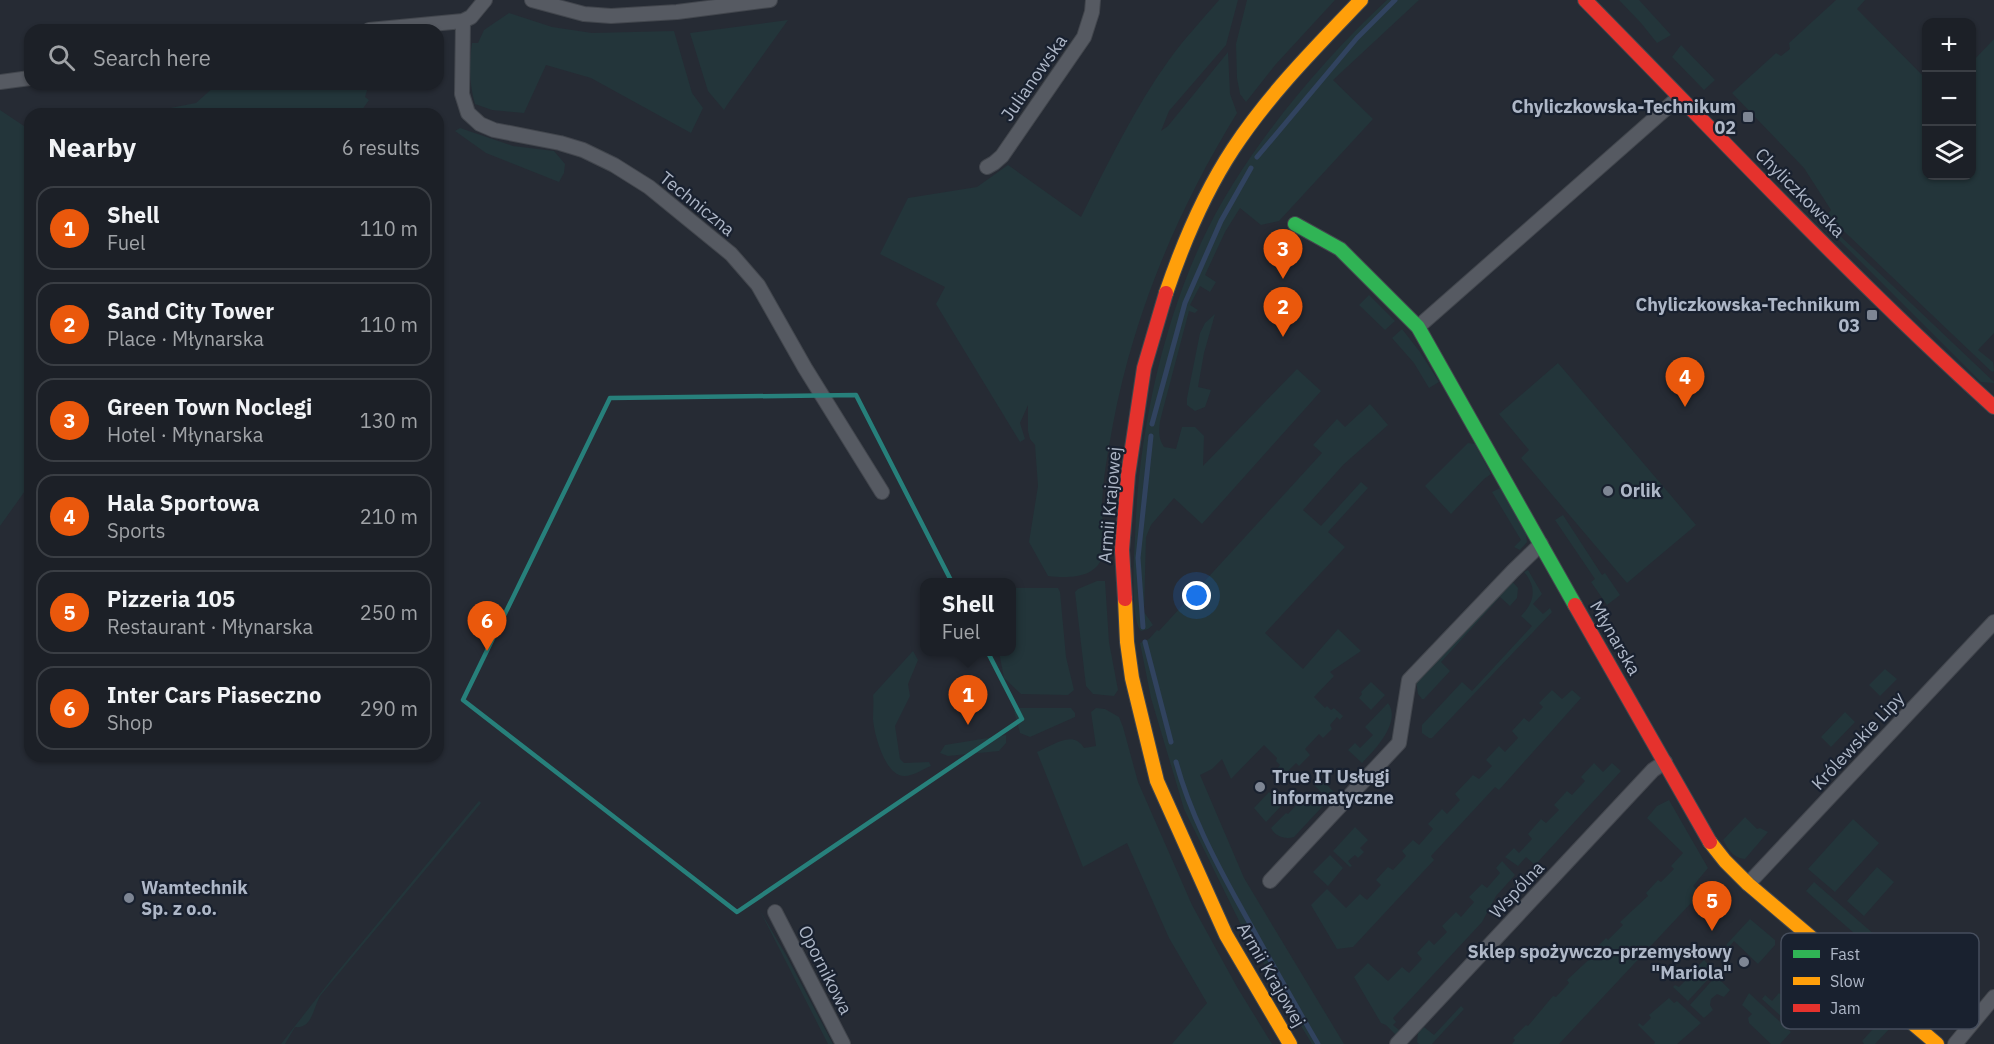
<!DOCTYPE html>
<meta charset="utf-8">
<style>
body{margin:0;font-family:"IBM Plex Sans",sans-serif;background:#292d33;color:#f1f3f6}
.controls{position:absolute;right:18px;top:18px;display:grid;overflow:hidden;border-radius:12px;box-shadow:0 2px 4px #0004}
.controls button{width:54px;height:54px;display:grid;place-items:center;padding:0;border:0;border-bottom:2px solid #3a3e44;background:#1c2027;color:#f1f3f6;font:30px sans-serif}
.you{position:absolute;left:1197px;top:596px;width:21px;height:21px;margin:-15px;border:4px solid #fff;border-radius:50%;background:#1a73e8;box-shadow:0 0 0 9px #1a73e833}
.badge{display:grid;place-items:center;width:39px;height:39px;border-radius:50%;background:#ea580c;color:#fff;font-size:20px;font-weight:700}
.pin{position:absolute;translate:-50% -50px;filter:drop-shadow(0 2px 3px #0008)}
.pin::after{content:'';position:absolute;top:32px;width:21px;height:18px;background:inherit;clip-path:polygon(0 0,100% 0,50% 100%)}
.popup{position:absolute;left:920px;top:578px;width:96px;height:78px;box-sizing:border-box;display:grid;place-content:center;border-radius:12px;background:#1c2027;filter:drop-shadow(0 2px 4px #0005);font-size:20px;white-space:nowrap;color:#a0a3a7}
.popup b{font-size:22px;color:#f1f3f6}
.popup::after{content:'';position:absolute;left:50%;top:100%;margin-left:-12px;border:12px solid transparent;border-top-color:#1c2027}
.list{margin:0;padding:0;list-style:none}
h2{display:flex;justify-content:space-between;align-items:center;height:78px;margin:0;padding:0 24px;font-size:26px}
h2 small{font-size:20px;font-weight:400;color:#a0a3a7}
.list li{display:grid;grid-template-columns:39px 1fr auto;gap:18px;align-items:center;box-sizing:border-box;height:84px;margin:0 12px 12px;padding:0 12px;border:2px solid #3a3e44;border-radius:18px}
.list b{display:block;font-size:22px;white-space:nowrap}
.list p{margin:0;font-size:20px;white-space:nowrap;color:#a0a3a7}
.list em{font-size:20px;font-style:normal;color:#a0a3a7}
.icon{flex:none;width:33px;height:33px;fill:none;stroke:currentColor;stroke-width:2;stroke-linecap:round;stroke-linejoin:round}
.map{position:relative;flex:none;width:1994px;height:1044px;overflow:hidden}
.search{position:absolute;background:#1c2027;box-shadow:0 2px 4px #0004;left:24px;top:24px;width:420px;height:66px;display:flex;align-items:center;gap:15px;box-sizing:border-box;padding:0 21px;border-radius:18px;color:#a0a3a7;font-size:22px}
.panel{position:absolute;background:#1c2027;box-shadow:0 2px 4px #0004;left:24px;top:108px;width:420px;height:654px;border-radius:18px}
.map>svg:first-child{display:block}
</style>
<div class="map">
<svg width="1994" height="1044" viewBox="0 0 1994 1044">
<rect width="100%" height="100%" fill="#262b34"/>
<path fill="#23353a" d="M1219,0H1238L1226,45L1169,111L1161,131L1168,126L1228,52L1230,94L1237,113C1178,209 1134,313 1113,424C1108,453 1102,481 1102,510C1102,527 1109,543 1101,560C1092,579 1066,578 1048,576L1029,542L1038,486L1035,445L1030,439L1028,431V405L1020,423L1025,439L1020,442L936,304L945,287L880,254L908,198L977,187L1008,165L1081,217C1108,163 1134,109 1169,60C1184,39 1202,20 1219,0Z
M1247,0H1335L1276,64L1246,102L1240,94L1237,78L1236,44Z
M1387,0H1419L1333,80L1373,119L1279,221L1261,225L1240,208L1225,232L1205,275L1216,282L1210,292L1200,286L1190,305L1198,310L1195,313L1189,311L1160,421C1159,431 1158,438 1164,447L1176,449L1182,427H1195L1204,436L1203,466L1297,369L1321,391L1202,524L1174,498L1151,525L1146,537L1144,612L1153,625L1148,629L1141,631C1130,619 1134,555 1135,537C1138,440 1160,332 1201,243C1241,156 1318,64 1387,0Z
M1619,0H1639L1671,35L1657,43L1641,23Z
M1836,0H1865L1857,9L1926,79V176H1972V62L1994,39V333L1978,350L1993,362L1994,371L1992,372L1827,215L1831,210L1804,168L1732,93L1776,53L1781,56L1790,49L1789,43Z
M509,13L552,27L592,33L674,31L692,93L703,108L691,133L591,78L546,65L524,113L492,110L475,104C469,83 469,65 472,43H478L484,30Z
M788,20L727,105L724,110L708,91L690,33Z
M1681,45L1715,80L1704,90L1672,57Z
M215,84H369L365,97L369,100L359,114H139L196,103L215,86Z
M0,110L30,130V484L0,526Z
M460,128L513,146L554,151L565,164L564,173L559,182L486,153L455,131Z
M1814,211L1994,382V383L1981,382L1811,212Z
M1369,295L1395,321L1385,330L1359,305Z
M1215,314L1204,353L1198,387L1211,390L1205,407L1195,411L1187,405V398L1200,333L1205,323Z
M1402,329L1420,352L1439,382L1429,388L1414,363L1392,338Z
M1558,363L1696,525L1627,583L1521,458L1529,450L1499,414Z
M1370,404L1388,425L1343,465L1303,510L1321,526L1361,482L1368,488L1328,532L1345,547L1265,633L1303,669L1338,629L1361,651L1330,672L1334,676L1314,697L1325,708L1327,706L1331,710L1334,708L1343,716L1340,720L1337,717L1330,725L1332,729L1323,738L1319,734L1305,749L1310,755L1299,766L1296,763L1289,770L1292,773L1287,778L1277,769L1280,765L1276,761L1277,758L1264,745L1231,779L1222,759L1212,769L1200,775L1244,878L1344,1044H1312L1243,929L1184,809L1151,698L1140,643L1149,639L1157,630L1159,631L1322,453L1313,445L1337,419L1345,427Z
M1468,443L1475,444L1491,474L1484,479L1451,514L1425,486Z
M1500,488L1526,532L1527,542L1520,550L1514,547L1521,540L1492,492Z
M1563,515L1602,575L1605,573L1620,595L1607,605L1591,582L1595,579L1555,520Z
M1528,570L1542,594L1533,604L1543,614L1550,608L1552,612L1432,738H1429L1422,733V725L1462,682L1472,691L1532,626L1521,616C1535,602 1537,587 1524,572Z
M1511,580L1518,588L1517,598L1510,606L1500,597L1441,662L1450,671L1424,699H1422L1418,694L1416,681Z
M1097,581H1105L1109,642L1118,690L1114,696L1093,694L1086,686L1075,592L1078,589Z
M1014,588H1058L1060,592L1066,657L1074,690L1068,695L1021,694L1004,678L999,652H1012V590Z
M913,651L918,660L908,684L910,696L895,726L900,759L904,763L929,762L931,766C923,769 913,776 905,776C885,777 874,734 873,719C873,711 874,703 873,695Z
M1885,669L1897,679L1880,696L1869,685Z
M1371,682L1385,695L1371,710L1359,698L1362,694L1361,692Z
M1552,690L1562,699L1572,690L1581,698L1499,790L1495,787L1431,856L1434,860L1353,947L1337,949L1311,905L1327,889L1346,908L1360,894L1367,900L1381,885L1376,880L1388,867L1393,870L1406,856L1402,851L1413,840L1419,845L1433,829L1428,824L1442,809L1447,814L1460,800L1455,794L1473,775L1479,779L1492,766L1486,760L1499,746L1505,752L1518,738L1512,731L1524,718L1529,722L1543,707L1539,703Z
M1388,703C1402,722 1374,751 1362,763L1348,750L1355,743L1360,748L1373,735L1365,727Z
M1016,708H1071L1075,713V717L1030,737L1020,733L1014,711Z
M1096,708L1105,709L1119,717L1123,727L1138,782L1192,905L1237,987L1272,1044H1172L1207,1003L1169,938L1127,843L1083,867L1037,752C1052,746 1073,729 1084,748L1096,746L1091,712Z
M1845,712L1855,722L1831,747L1821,737Z
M1006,735V743L999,751L948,756L940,753L945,745Z
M1594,763L1603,772L1612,763L1621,771L1535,865L1526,857L1518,866L1505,857L1514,848L1519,853L1532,839L1528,834L1541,819L1546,823L1559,810L1554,805L1567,791L1572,795L1585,781L1581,777Z
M1321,779L1335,793L1294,837C1285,840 1275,836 1271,828L1286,813L1288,814L1301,800L1308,806L1321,792L1314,785Z
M1269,792L1282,805L1266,822L1254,808Z
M1669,800L1708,868L1693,886L1703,894L1715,880L1720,889L1700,910L1691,903L1559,1044H1512L1515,1040L1513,1038L1526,1025L1528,1026L1553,996L1556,997L1569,983L1567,980L1596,953L1593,951L1606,938L1608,940L1623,925L1620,922L1648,896L1646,893L1658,880L1661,882L1674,869L1671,866L1683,853L1647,818L1657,806Z
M479,801L481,803L320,996C313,1009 312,1029 295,1027L285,1044H281L334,976Z
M1745,817L1757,829L1760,828L1768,832L1745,859C1733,858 1728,849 1723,840Z
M1853,819L1879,843L1835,892L1808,869Z
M1355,827L1368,840L1360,848L1364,852L1358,858L1355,855L1348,861L1352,866L1350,867L1333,851Z
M1330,855L1343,868L1328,886L1313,872Z
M1502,861L1515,875L1496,896L1482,922L1393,1018L1396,1022L1393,1025L1399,1030L1397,1036L1386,1025L1381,1023L1354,977L1368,963L1388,981L1402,967L1409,973L1422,959L1417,953L1429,940L1434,945L1447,932L1442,926L1456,912L1461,917L1474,902L1469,897L1482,884L1487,888L1500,873L1496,868Z
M1877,867L1894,882L1864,916L1847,901Z
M1814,882L1945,996L1936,1005L1806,891Z
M759,909L786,955L833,1044H828Z
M1750,919L1775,940V945L1758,964L1734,941L1729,947L1726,945Z
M1704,960L1711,967L1708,971L1712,975L1688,1001L1673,987L1675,985L1679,987L1687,979L1685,977L1694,966L1696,968Z
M1716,976L1730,990L1724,997L1717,994L1711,999L1710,1005L1713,1010L1704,1018L1690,1005Z
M1749,993L1791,1032L1780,1044H1771L1749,1023L1748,1018L1752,1014L1742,1005Z
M1779,993L1801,1014L1804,1011L1807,1014L1795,1029L1762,999L1765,995L1772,1001Z
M1669,998L1674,1003L1677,1001L1701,1023L1677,1044H1654L1655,1042L1638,1025L1639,1023L1643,1026L1651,1018L1649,1015Z
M1461,1006L1464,1009L1432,1044H1419L1417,1042L1418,1033L1424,1027L1434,1035Z
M1885,1016L1894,1024L1875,1044H1864L1862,1041Z"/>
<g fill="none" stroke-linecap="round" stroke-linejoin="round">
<path stroke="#31435f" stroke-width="5" d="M1257,157L1357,38L1395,0
M1152,424L1185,303L1221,221L1251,168
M1143,627L1138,558L1151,436
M1145,642L1171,742
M1176,762C1190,813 1214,859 1239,904C1265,951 1291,998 1318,1044"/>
<g stroke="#42464d" stroke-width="16">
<path id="street" d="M532,0L584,14L611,16L677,12L770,0
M463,21L462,94L468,113L480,124L494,130L560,143L583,150L614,165L649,187L731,254L758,285L805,368L882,492
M369,30L463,21L471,17L485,0
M0,82L30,78
M987,167L994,163L1002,156L1084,37L1092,12L1093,0
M1418,327L1679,97
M1270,881L1399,743L1409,680L1513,571L1541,544
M1748,884L1994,622
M775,912L843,1044
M1397,1044L1653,770L1665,762
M1955,1044L1994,997"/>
</g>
<g stroke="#42464d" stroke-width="16">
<path id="fast" d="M1295,224L1340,249L1418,327L1575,605"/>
</g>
<g stroke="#42464d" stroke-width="16">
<path id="slow" d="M1166,293C1183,243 1204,193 1233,149C1269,94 1316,47 1361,0
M1125,599L1127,642L1132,678L1157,781L1226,935L1290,1044
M1710,842L1725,861L1748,884L1937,1044"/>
</g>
<g stroke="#42464d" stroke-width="16">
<path id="jam" d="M1585,0C1720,137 1851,278 1994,407
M1125,599L1122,550L1128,475L1144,368L1166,293
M1575,605L1710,842"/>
</g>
<use href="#street" stroke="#565a62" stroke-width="14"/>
<use href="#fast" stroke="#30b455" stroke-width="14"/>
<use href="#slow" stroke="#ff9f0a" stroke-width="14"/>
<use href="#jam" stroke="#e5322d" stroke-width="14"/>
</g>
<path fill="none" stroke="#27807b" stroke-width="4.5" stroke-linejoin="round" d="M856,395L1022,719L737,912L463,700L610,398Z"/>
<g fill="#7e8694" stroke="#19212f" stroke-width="2">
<rect x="1742" y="111" width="12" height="12" rx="3"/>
<rect x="1866" y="309" width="12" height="12" rx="3"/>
<circle cx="1608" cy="491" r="6"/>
<circle cx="1260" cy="787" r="6"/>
<circle cx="129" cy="898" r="6"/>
<circle cx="1744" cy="962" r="6"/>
</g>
<g text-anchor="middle" stroke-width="4.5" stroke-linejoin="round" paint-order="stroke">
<g font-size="18" fill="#aeb7c7" stroke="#19212f">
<text transform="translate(1034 78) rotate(-55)" y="6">Julianowska</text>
<text transform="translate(1800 193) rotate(45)" y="6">Chyliczkowska</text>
<text transform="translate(697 204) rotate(39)" y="6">Techniczna</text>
<text transform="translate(1110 505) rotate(-85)" y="6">Armii Krajowej</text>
<text transform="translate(1615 638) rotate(60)" y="6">Młynarska</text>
<text transform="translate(1858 741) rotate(-47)" y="6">Królewskie Lipy</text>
<text transform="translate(1517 890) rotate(-47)" y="6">Wspólna</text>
<text transform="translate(825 970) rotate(63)" y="6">Opornikowa</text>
<text transform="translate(1271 975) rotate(60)" y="6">Armii Krajowej</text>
</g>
<g font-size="18" font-weight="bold" fill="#aeb7c7" stroke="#19212f" text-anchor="end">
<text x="1736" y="113">Chyliczkowska-Technikum<tspan x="1736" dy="21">02</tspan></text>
<text x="1860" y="311">Chyliczkowska-Technikum<tspan x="1860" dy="21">03</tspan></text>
<text x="1620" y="497" text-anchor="start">Orlik</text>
<text x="1272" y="783" text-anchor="start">True IT Usługi<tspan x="1272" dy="21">informatyczne</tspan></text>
<text x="141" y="894" text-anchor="start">Wamtechnik<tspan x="141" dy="21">Sp. z o.o.</tspan></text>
<text x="1732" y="958">Sklep spożywczo-przemysłowy<tspan x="1732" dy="21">"Mariola"</tspan></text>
</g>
</g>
<rect x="1781" y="933" width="198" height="96" rx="9" fill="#19212f" stroke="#464e5d" stroke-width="1.5"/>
<rect x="1793" y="950" width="27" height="8" fill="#30b455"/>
<rect x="1793" y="977" width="27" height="8" fill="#ff9f0a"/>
<rect x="1793" y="1004" width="27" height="8" fill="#e5322d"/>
<g font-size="16" fill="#aeb7c7">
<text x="1830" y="960">Fast</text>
<text x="1830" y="987">Slow</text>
<text x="1830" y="1014">Jam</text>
</g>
</svg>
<div class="controls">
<button>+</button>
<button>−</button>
<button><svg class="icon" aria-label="layers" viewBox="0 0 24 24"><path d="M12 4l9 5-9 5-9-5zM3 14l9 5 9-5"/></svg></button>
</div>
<div class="you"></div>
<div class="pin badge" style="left:968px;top:725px">1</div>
<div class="popup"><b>Shell</b>Fuel</div>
<div class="pin badge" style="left:1283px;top:337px">2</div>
<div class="pin badge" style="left:1283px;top:279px">3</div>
<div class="pin badge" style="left:1685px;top:407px">4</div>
<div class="pin badge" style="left:1712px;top:931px">5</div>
<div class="pin badge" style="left:487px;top:651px">6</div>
<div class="search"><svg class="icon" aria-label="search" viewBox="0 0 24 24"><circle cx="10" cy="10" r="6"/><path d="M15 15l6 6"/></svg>Search here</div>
<section class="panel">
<h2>Nearby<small>6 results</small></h2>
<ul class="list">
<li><span class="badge">1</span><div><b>Shell</b><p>Fuel</p></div><em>110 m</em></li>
<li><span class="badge">2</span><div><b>Sand City Tower</b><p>Place · Młynarska</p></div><em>110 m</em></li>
<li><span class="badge">3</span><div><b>Green Town Noclegi</b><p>Hotel · Młynarska</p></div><em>130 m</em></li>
<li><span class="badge">4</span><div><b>Hala Sportowa</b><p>Sports</p></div><em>210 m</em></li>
<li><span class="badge">5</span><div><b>Pizzeria 105</b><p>Restaurant · Młynarska</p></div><em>250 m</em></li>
<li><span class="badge">6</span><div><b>Inter Cars Piaseczno</b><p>Shop</p></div><em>290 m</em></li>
</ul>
</section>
</div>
